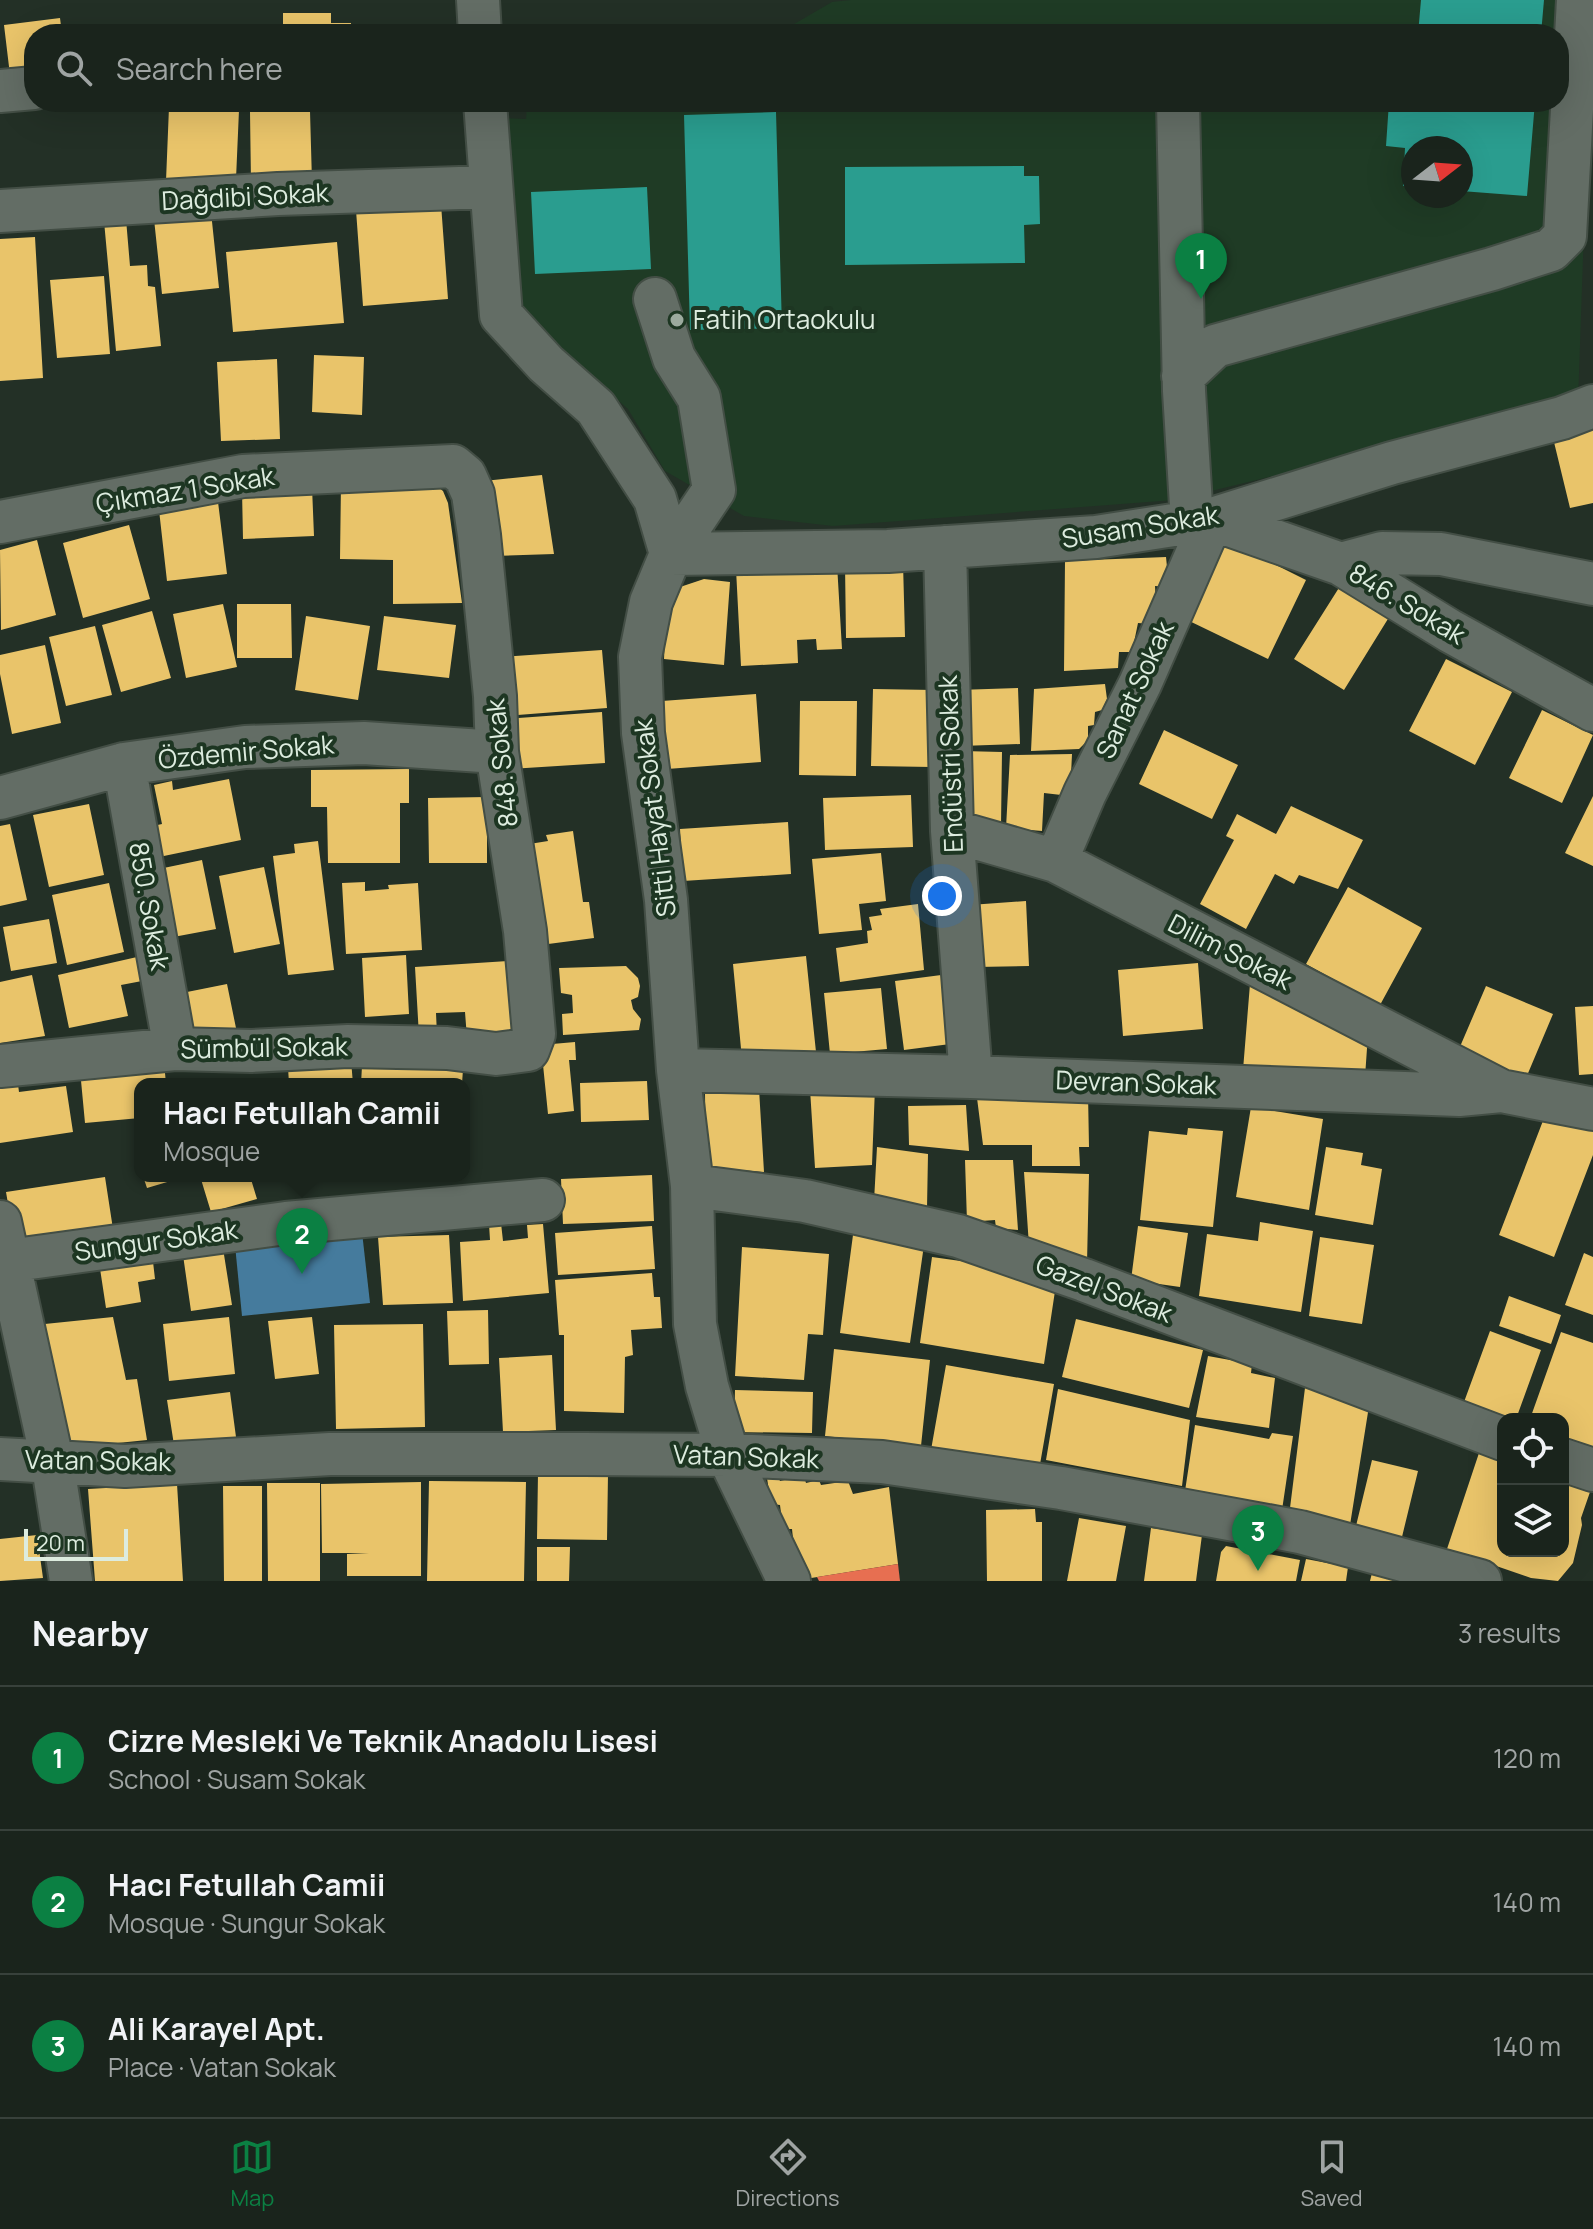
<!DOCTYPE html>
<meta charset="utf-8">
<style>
body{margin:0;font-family:Manrope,sans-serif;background:#232c25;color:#f1f3f6}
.controls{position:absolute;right:24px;bottom:24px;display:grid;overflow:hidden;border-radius:16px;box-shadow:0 8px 32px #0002}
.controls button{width:72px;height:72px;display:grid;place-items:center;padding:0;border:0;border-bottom:2px solid #38413b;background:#1a241c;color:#f1f3f6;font:40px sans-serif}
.compass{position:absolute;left:1401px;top:136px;width:72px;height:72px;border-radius:50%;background:#1a241c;box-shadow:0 8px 32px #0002;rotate:73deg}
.scale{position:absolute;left:24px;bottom:20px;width:104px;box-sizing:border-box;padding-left:8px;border:4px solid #ddecdf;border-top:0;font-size:22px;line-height:28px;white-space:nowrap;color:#ddecdf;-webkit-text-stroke:6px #1d3622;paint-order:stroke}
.you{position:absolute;left:942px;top:896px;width:28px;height:28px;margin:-20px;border:6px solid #fff;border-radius:50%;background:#1a73e8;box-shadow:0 0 0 12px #1a73e833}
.badge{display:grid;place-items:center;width:52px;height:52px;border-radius:50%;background:#0b8043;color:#fff;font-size:26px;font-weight:700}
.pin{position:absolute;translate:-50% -66px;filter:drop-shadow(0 2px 4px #0008)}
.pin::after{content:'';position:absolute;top:42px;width:28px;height:24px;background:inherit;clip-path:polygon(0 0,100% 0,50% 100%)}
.popup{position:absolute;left:134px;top:1078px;width:336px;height:104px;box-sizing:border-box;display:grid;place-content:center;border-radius:16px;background:#1a241c;filter:drop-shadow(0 2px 6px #0005);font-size:26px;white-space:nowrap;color:#9fa4a3}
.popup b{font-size:30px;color:#f1f3f6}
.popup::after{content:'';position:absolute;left:50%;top:100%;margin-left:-16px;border:16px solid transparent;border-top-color:#1a241c}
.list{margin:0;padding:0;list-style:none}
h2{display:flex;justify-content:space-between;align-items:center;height:104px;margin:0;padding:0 32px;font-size:34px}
h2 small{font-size:26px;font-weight:400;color:#9fa4a3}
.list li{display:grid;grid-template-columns:52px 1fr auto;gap:24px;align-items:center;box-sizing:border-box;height:144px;padding:0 32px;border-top:2px solid #38413b}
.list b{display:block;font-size:30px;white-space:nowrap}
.list p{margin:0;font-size:26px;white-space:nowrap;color:#9fa4a3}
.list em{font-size:26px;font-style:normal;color:#9fa4a3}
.icon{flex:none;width:44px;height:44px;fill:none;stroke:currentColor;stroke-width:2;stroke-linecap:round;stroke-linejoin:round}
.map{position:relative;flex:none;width:1593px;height:1581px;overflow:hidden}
.search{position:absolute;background:#1a241c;box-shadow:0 8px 32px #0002;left:24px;right:24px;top:24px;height:88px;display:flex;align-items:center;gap:20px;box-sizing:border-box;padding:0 28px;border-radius:32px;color:#9fa4a3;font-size:30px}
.sheet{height:536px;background:#1a241c}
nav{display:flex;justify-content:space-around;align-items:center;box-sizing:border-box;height:112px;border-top:2px solid #38413b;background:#1a241c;font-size:22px;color:#9fa4a3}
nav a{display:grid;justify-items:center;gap:4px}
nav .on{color:#0b8043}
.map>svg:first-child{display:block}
</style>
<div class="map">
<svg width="1593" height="1581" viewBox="0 0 1593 1581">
<rect width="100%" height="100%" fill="#233026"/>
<path fill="#1f3b25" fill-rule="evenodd" d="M851,0H1592L1578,402L1174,500L833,526L744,516L665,471L628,409L551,341L513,300L499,118L526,119L527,107L578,102H1559V34H777L832,2ZM1413,148H1461V196H1413Z"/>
<path fill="#e9c46a" d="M283,13H331V23H351V34H283Z
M60,18L62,34H34V72L10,75L4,25Z
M169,107L239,110L236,179L200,177L192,183L166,181Z
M310,111L312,182L251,183L250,112Z
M441,204L448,299L363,306L356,210Z
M211,212L219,288L162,294L154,219Z
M126,219L130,266L147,265L148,286L155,287L161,346L116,351L104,221Z
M35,237L43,378L0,381V239Z
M337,242L344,323L233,332L226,252Z
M104,276L110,354L57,358L50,280Z
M314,355L364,357L362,415L312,412Z
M277,359L280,439L221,441L217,362Z
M1593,428V503L1570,508L1553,438Z
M542,475L554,554L493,556L484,481Z
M341,483L434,484L443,491L448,503L462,603L393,604V560L340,559Z
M312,487L314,536L243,539L242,490Z
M217,494L227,574L167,581L158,501Z
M129,525L150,599L83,618L63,543Z
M1220,537L1306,580L1268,659L1181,617Z
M37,540L56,615L1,630L0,550Z
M1166,557L1169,587L1155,586L1156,605H1150L1151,624L1138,623L1132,652H1119L1118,668L1064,671L1065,561Z
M903,563L905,637L846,638L845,564Z
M837,564L842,649L817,650L816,639L797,640L798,663L741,666L736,569Z
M704,579L730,582L724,665L664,659L667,594L677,588Z
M1342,583L1391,614L1344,690L1294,659Z
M223,604L237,667L186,678L173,614Z
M237,604H291L292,658H237Z
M152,611L171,678L121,692L102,625Z
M306,616L370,626L358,700L295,690Z
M384,616L456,625L449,678L377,670Z
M95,626L112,695L66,706L49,637Z
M45,645L61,723L12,734L0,674V655Z
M602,650L607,708L506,716L502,657Z
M1446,659L1512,692L1475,765L1409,731Z
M1105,684L1107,699L1102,710L1095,712L1094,725L1088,726V740L1079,749L1031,751L1034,689Z
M1018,688L1020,744L961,746L958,690Z
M873,689L934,690L932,767L871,766Z
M756,694L761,762L667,769L662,701Z
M800,701H857L856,776L799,775Z
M1542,710L1593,735L1562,803L1509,778Z
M602,712L605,763L510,769L506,719Z
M1164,730L1238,765L1212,819L1139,784Z
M962,751L1002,752L1001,826L960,825Z
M1072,754L1070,796L1044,793L1042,831L1006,828L1010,755Z
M409,769V803H400V863H328L327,807H311V770Z
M229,779L241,840L159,857L153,826L162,824L154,785L172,781L173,790Z
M911,795L913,847L825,850L823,798Z
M1593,796V866L1565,853Z
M487,797V863H429L428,798Z
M89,804L104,875L49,887L33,815Z
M1291,806L1363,840L1338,889L1299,875L1294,884L1275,874L1246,929L1200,904L1234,840L1226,836L1237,814L1276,834Z
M788,822L791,874L683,881L680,829Z
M10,824L27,900L0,906V826Z
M573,831L583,902H589L594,938L533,946L517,846L548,841L546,835Z
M318,841L334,970L288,975L273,856L295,853L294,844Z
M881,853L886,901L859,904L862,930L819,934L812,859Z
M202,860L216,929L168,938L154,870Z
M264,867L280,944L234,953L219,876Z
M365,882V891L389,889L388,885L418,883L422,950L346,954L342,883Z
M109,883L124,952L67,965L52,895Z
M1348,887L1422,928L1380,1005L1306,964Z
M1026,901L1029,966L976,967L970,905Z
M918,904L924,970L840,982L836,948L868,943L867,931L872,930L869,917L882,915L880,909Z
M49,919L57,963L11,971L3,927Z
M406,955L409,1014L365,1017L362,958Z
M806,956L816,1052L742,1059L733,964Z
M137,957L142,981L121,985L128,1016L69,1028L58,975Z
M508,961L514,1034L467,1038L465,1012L436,1013L437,1035L419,1036L415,967Z
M1198,963L1203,1029L1123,1036L1118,970Z
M626,966L638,978L640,986L638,997L631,1000L633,1009L641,1019L639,1030L563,1035L562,1014L573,1013L572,995L561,993L559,968Z
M949,974L958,1043L904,1050L895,981Z
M32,975L45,1036L0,1043V982Z
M227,984L236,1028L185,1038L177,994Z
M1250,984L1272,991V998L1292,999L1368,1034L1365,1077L1243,1070Z
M1486,986L1553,1014L1526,1078L1459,1049Z
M881,988L887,1049L830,1054L824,993Z
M1593,1006V1074L1579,1075L1575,1007Z
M575,1042L576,1060H569L574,1111L548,1114L541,1045Z
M351,1060L353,1084H289L288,1067Z
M164,1062L166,1084H140V1118L85,1123L80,1070Z
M362,1066L463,1069L462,1084H361Z
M17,1077L19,1092L66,1086L73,1132L0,1143V1079Z
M647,1081L649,1120L581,1122L580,1083Z
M875,1087L872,1165L815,1168L810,1089Z
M759,1089L764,1172L706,1167L705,1094Z
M1088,1093L1089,1147H1079L1080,1166H1032V1145H983L977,1098L1031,1094Z
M966,1105L969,1151L909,1145L908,1106Z
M1251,1107L1323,1119L1309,1210L1236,1197Z
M1546,1113L1593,1131V1155L1554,1257L1499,1235Z
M1188,1128L1223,1131L1213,1227L1140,1220L1149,1131L1187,1135Z
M877,1147L928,1154L927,1208L874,1201Z
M1326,1147L1363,1153L1361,1165L1382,1169L1373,1225L1315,1215Z
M965,1160H1013L1018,1230L996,1228L995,1220L967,1222Z
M1024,1172L1089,1174L1087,1263L1029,1246Z
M652,1175L654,1221L563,1224L561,1179Z
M143,1176H184V1177L147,1188Z
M200,1176H250L257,1199L211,1212Z
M105,1177L113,1229L15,1245L6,1192Z
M1260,1222L1313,1231L1301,1312L1199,1296L1207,1234L1258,1241Z
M501,1223L503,1241L528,1238L527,1225L543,1224L549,1293L463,1301L460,1242L490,1240L489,1224Z
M652,1226L655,1269L558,1275L555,1233Z
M1138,1226L1188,1233L1180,1287L1131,1280Z
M449,1235L453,1303L383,1305L378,1237Z
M853,1235L924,1245L910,1343L840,1333Z
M1320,1237L1374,1245L1362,1324L1309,1316Z
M222,1242L232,1305L191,1311L182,1248Z
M742,1247L829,1254L823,1335L808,1334L804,1380L735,1376Z
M152,1253L155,1279L138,1282L141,1302L106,1308L99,1262Z
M1584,1253L1593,1257V1315L1565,1305Z
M932,1257L982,1264L986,1268L1055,1291L1044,1364L920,1343Z
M652,1273L654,1297H660L662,1328L631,1330L633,1355L625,1357L624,1413L564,1411V1335H559L555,1280Z
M1509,1296L1561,1315L1551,1344L1499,1326Z
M488,1310L489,1364L449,1365L447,1311Z
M113,1317L126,1380L137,1379L147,1440L69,1448L35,1325Z
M229,1317L235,1374L169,1381L163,1324Z
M312,1317L319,1374L275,1379L268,1321Z
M1076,1319L1203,1350L1189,1408L1062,1377Z
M423,1324L425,1427L336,1429L334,1325Z
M1490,1331L1541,1350L1516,1419H1508L1464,1402Z
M1561,1332L1593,1343V1455L1563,1445V1419H1530Z
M834,1349L930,1360L921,1446L825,1436Z
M552,1355L556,1430L503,1432L499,1358Z
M1208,1356L1252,1364L1251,1373L1275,1378L1269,1428L1196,1417Z
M946,1365L1054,1384L1039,1470L931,1450Z
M1305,1388L1369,1406L1350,1525L1289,1516Z
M1058,1389L1190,1420L1182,1486L1046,1460Z
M735,1390L813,1392L812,1433L734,1432Z
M230,1392L236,1437L174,1445L167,1400Z
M1195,1425L1269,1439L1272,1433L1293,1436L1282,1510L1185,1491Z
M1479,1453L1503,1461V1551H1563V1481L1590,1492L1581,1518L1582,1525L1573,1563L1558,1581L1531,1578L1447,1549Z
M1372,1460L1418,1471L1401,1541L1355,1530Z
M538,1473L608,1474L607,1540L537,1539Z
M778,1476L780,1481L804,1476L806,1483L819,1480L821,1485L848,1481L853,1494L889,1487L898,1564L805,1579L801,1556L795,1557L792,1529H783L780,1505L771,1504L767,1478Z
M429,1481L526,1482L524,1581H427Z
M421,1482V1576H347V1554L369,1553H322L321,1484Z
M267,1483H320V1581H268Z
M177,1484L183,1581H95L88,1489Z
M223,1486H262V1581H224Z
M1035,1509L1036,1522H1042V1581H987L986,1510Z
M1079,1518L1126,1526L1116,1581H1067Z
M1151,1528L1202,1535L1196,1581H1144Z
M37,1535L43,1578L0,1581V1539Z
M1226,1546L1300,1560L1296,1581H1216L1221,1552Z
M537,1547H570L569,1581H537Z
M1306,1559L1348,1567L1346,1581H1301Z
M1372,1573L1403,1581H1370Z"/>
<path fill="#e76f51" d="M898,1564L900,1581H819L817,1577Z"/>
<path fill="#2a9d8f" d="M1421,0H1544L1541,34H1418Z
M1389,102H1535L1527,196L1461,191V148H1413V187L1403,186L1405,148L1386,146Z
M776,112L782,328L690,330L684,115Z
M1024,166V176H1039L1040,224L1024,225L1025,263L845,265V167Z
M647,187L651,269L535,274L531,192Z"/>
<path fill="#457b9d" d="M362,1232L370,1303L242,1316L235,1245Z"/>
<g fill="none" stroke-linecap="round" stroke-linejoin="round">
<g stroke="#434e45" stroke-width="46">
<path id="minor" d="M478,0L480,34
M0,91L34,88
M485,102L501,315L546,364L596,408L655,499L671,554L651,602L640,657L643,733L666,900L678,1070L692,1186L695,1324L707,1386L728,1455L789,1581
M1178,102L1184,391L1192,522
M0,211L278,194L490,187
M655,299L674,358L699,398L714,490L671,554
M1183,376L1215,346L1492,269L1551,250L1565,236L1578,0
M0,522L243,476L453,466L465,476L473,494L479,535L495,696L497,752L525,931L534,1034L528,1050L496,1054L447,1048L348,1046L251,1051L175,1049L0,1066
M945,547L952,831L971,1077
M671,554L888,551L1096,537L1212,519L1392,463L1562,418L1593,406
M1341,564L1382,553L1441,554L1593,584
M124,764L175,1049
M0,798L124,764L245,747L364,743L497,752
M952,831L1056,861L1499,1090
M1056,861L1085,793L1140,684L1212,519L1341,564L1450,631L1593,710
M678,1070L971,1077L1459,1095L1501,1091L1593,1109
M692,1186L805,1201L958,1236L1084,1280L1503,1439
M0,1222L52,1460L71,1581
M8,1261L286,1223L543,1200
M0,1459L125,1466L330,1454H584L728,1455L882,1462L1061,1488L1300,1532L1480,1581
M1563,1460L1593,1470"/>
</g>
<use href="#minor" stroke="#636d65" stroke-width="42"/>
</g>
<circle fill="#9caa9e" stroke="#1d3622" stroke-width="3" cx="677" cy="320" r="8"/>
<g text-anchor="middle" stroke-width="8" stroke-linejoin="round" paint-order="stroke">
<g font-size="26" fill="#ddecdf" stroke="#1d3622">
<text transform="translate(245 197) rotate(-3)" y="9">Dağdibi Sokak</text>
<text transform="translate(185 490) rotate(-9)" y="9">Çıkmaz 1 Sokak</text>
<text transform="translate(1140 527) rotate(-9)" y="9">Susam Sokak</text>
<text transform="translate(1407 604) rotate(31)" y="9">846. Sokak</text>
<text transform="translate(1135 690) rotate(-65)" y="9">Sanat Sokak</text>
<text transform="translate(246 752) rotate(-5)" y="9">Özdemir Sokak</text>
<text transform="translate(502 763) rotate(-96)" y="9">848. Sokak</text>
<text transform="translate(951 764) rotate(-92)" y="9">Endüstri Sokak</text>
<text transform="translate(655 818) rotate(-97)" y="9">Sitti Hayat Sokak</text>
<text transform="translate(149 906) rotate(80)" y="9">850. Sokak</text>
<text transform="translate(1230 952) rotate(27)" y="9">Dilim Sokak</text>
<text transform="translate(264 1048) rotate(-1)" y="9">Sümbül Sokak</text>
<text transform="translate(1136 1083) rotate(2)" y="9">Devran Sokak</text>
<text transform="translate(156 1241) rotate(-8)" y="9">Sungur Sokak</text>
<text transform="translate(1104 1289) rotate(21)" y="9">Gazel Sokak</text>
<text transform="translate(746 1457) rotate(2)" y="9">Vatan Sokak</text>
<text transform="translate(98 1461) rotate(1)" y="9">Vatan Sokak</text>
</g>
<g font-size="26" fill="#ddecdf" stroke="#1d3622" text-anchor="start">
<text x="693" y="329">Fatih Ortaokulu</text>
</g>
</g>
</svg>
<div class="controls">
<button><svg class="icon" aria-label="locate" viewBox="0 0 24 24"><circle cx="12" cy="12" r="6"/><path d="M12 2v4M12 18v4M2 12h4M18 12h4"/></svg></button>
<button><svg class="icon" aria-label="layers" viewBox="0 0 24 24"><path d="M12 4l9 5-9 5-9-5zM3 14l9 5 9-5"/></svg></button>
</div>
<svg class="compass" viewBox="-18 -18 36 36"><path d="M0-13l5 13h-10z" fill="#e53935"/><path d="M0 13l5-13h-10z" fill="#9fa4a3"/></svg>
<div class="scale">20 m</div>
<div class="you"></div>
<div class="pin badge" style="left:1201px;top:299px">1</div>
<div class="pin badge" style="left:302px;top:1274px">2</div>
<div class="popup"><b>Hacı Fetullah Camii</b>Mosque</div>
<div class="pin badge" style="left:1258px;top:1571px">3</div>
<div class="search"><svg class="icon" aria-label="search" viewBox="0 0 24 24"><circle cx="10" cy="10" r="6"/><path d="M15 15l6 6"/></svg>Search here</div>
</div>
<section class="sheet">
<h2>Nearby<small>3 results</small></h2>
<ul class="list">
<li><span class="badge">1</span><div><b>Cizre Mesleki Ve Teknik Anadolu Lisesi</b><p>School · Susam Sokak</p></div><em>120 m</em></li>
<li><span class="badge">2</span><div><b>Hacı Fetullah Camii</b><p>Mosque · Sungur Sokak</p></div><em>140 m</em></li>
<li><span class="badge">3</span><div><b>Ali Karayel Apt.</b><p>Place · Vatan Sokak</p></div><em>140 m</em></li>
</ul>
</section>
<nav>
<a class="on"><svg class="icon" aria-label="map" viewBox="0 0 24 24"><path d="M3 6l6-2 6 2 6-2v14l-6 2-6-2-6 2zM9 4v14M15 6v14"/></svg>Map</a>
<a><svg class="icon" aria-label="directions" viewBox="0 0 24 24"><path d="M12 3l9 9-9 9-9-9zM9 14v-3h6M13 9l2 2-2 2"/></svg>Directions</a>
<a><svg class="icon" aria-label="saved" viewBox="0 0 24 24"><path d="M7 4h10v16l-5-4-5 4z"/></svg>Saved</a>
</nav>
